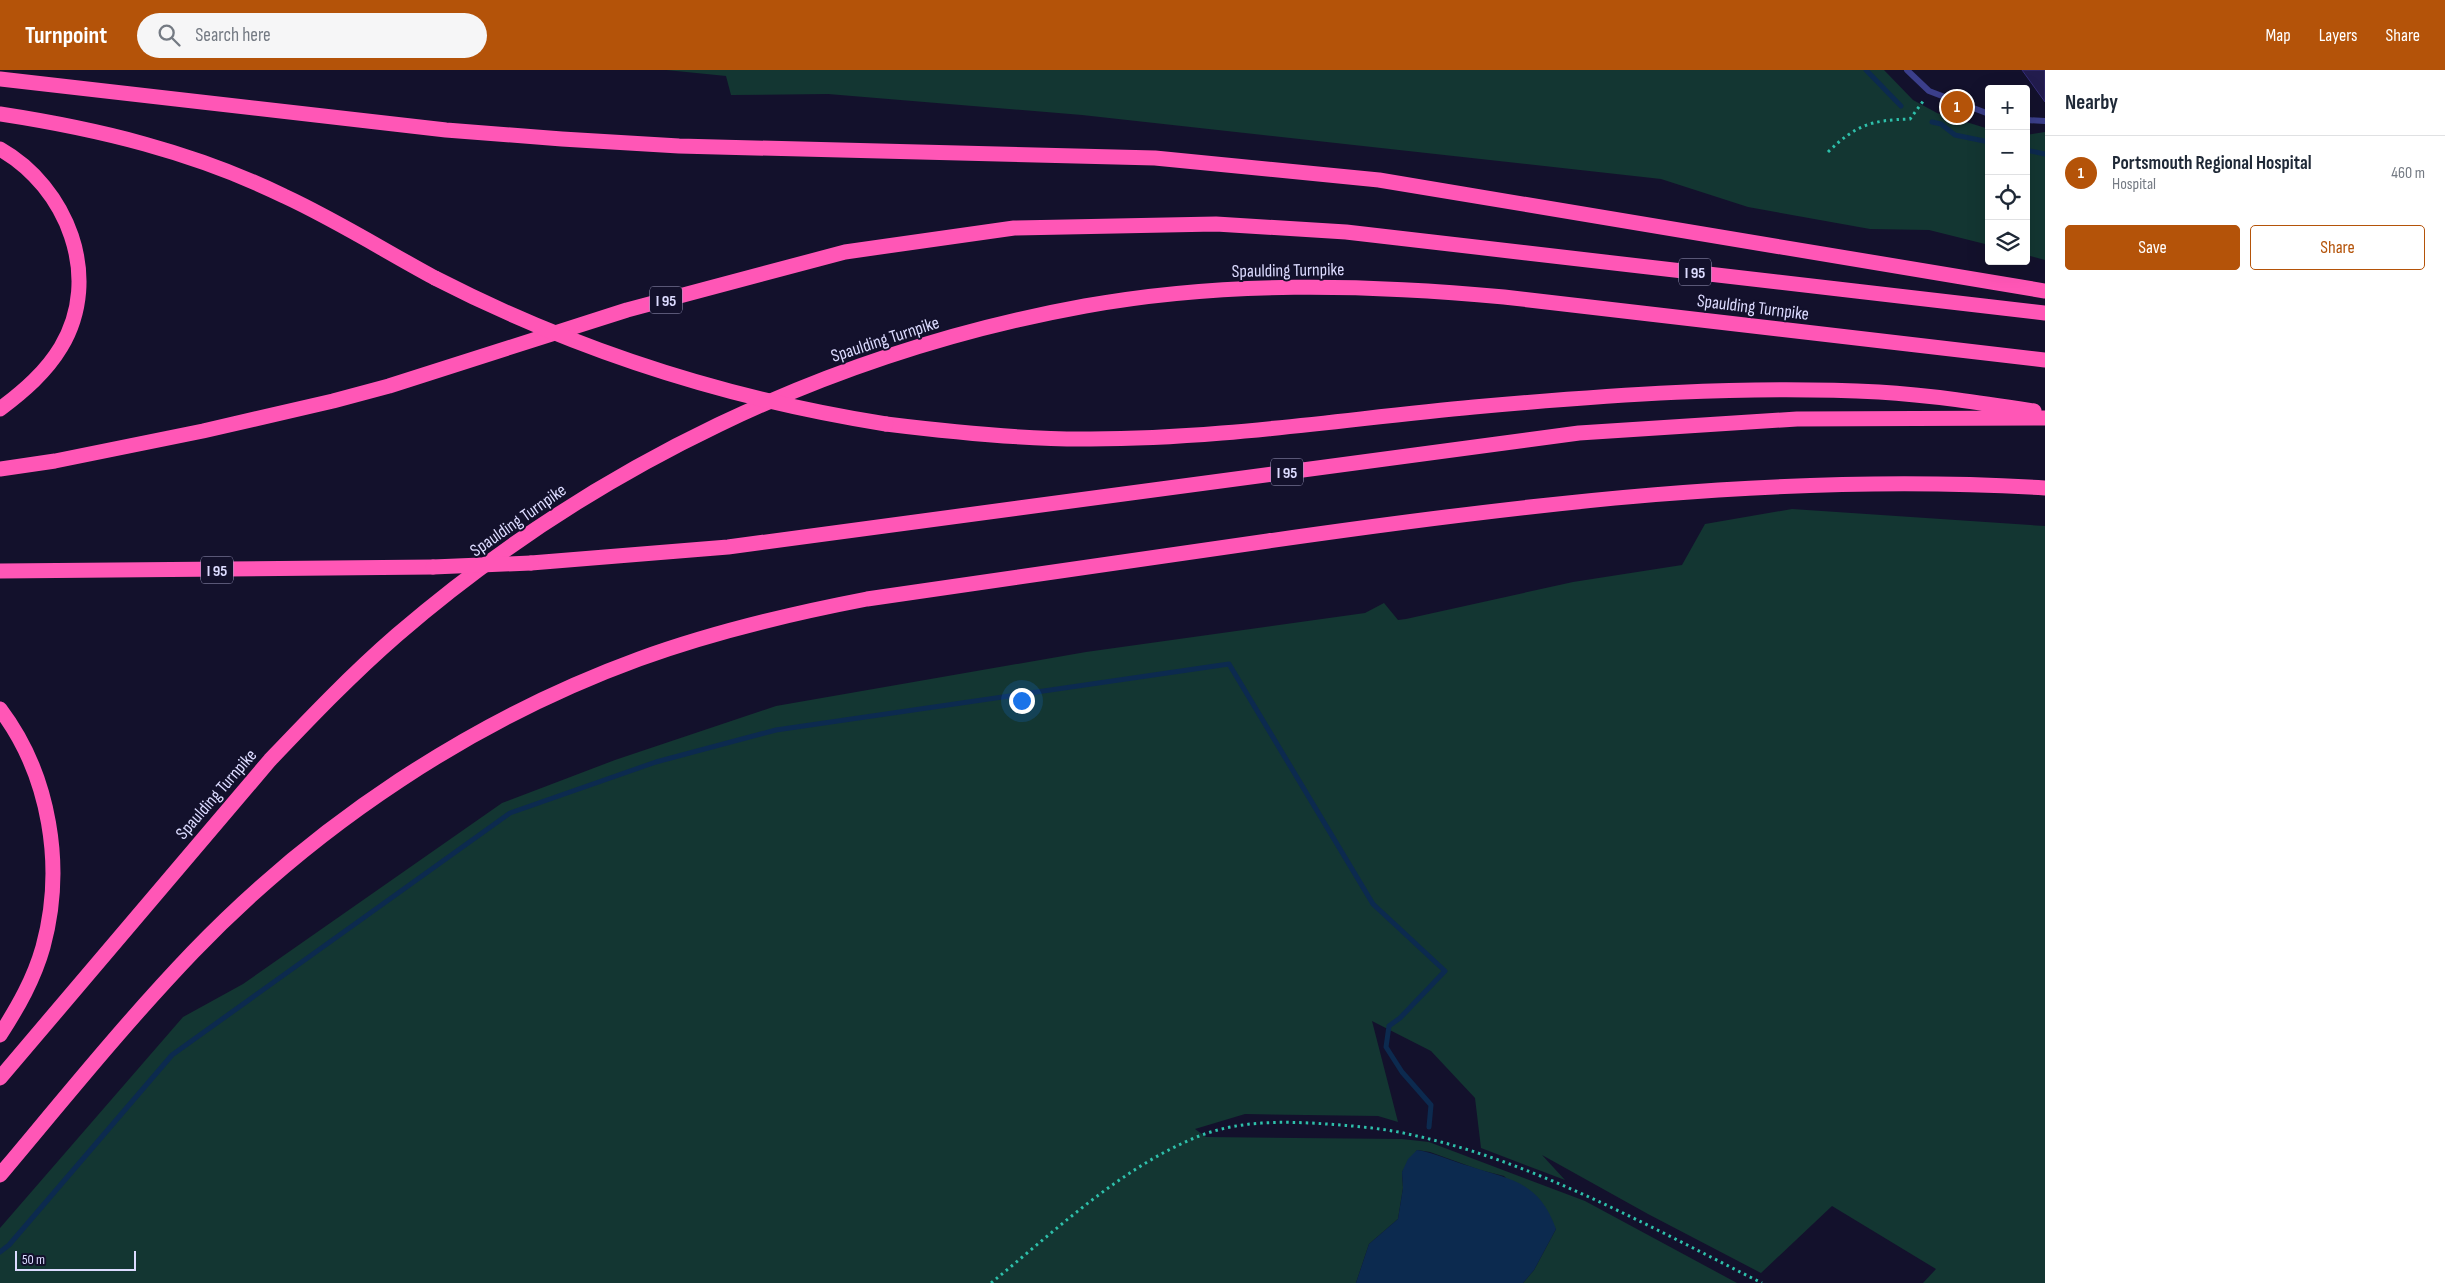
<!DOCTYPE html>
<meta charset="utf-8">
<style>
body{margin:0;font-family:"Sofia Sans Condensed",sans-serif;background:#f6f6f7;color:#1f2937}
.controls{position:absolute;right:15px;top:15px;display:grid;overflow:hidden;border-radius:5px;box-shadow:0 5px 20px #0002}
.controls button{width:45px;height:45px;display:grid;place-items:center;padding:0;border:0;border-bottom:1px solid #e0e1e3;background:#fff;color:#1f2937;font:25px sans-serif}
.scale{position:absolute;left:15px;bottom:12px;width:121px;box-sizing:border-box;padding-left:5px;border:2px solid #dcdbff;border-top:0;font-size:14px;line-height:18px;white-space:nowrap;color:#dcdbff;-webkit-text-stroke:4px #13112c;paint-order:stroke}
.you{position:absolute;left:1021px;top:630px;width:18px;height:18px;margin:-12px;border:4px solid #fff;border-radius:50%;background:#1a73e8;box-shadow:0 0 0 8px #1a73e833}
.badge{display:grid;place-items:center;width:32px;height:32px;border-radius:50%;background:#b45309;color:#fff;font-size:16px;font-weight:700}
.pin{position:absolute;translate:-50% -50%;border:2px solid #fff;box-shadow:0 1px 5px #0006}
.list{margin:0;padding:0;list-style:none}
h2{display:flex;justify-content:space-between;align-items:center;height:65px;margin:0;padding:0 20px;font-size:21px}
h2 small{font-size:16px;font-weight:400;color:#747a83}
.list li{display:grid;grid-template-columns:32px 1fr auto;gap:15px;align-items:center;box-sizing:border-box;height:75px;padding:0 20px;border-top:1px solid #e0e1e3}
.list b{display:block;font-size:19px;white-space:nowrap}
.list p{margin:0;font-size:16px;white-space:nowrap;color:#747a83}
.list em{font-size:16px;font-style:normal;color:#747a83}
.actions{display:flex;gap:10px;padding:15px 20px}
.actions a{flex:1;padding:11px 0;border:1px solid #b45309;border-radius:5px;text-align:center;font-size:18px;color:#b45309}
.actions .main{background:#b45309;color:#fff}
.icon{flex:none;width:28px;height:28px;fill:none;stroke:currentColor;stroke-width:2;stroke-linecap:round;stroke-linejoin:round}
.map{position:relative;flex:none;width:2045px;height:1213px;overflow:hidden}
header{display:flex;align-items:center;gap:30px;box-sizing:border-box;height:70px;padding:0 25px;background:#b45309;color:#fff}
header strong{font-size:24px}
nav{display:flex;gap:28px;margin-inline-start:auto;font-size:18px}
.search{width:350px;height:45px;background:#f6f6f7;display:flex;align-items:center;gap:12px;box-sizing:border-box;padding:0 18px;border-radius:28px;color:#747a83;font-size:19px}
main{display:flex}
aside{flex:1;background:#fff}
.map>svg:first-child{display:block}
</style>
<header>
<strong>Turnpoint</strong>
<div class="search"><svg class="icon" aria-label="search" viewBox="0 0 24 24"><circle cx="10" cy="10" r="6"/><path d="M15 15l6 6"/></svg>Search here</div>
<nav><a>Map</a><a>Layers</a><a>Share</a></nav>
</header>
<main>
<div class="map">
<svg width="2045" height="1213" viewBox="0 0 2045 1213">
<rect width="100%" height="100%" fill="#13112c"/>
<path fill="#133632" d="M666,0H1884L1913,30L1937,43L1989,59V175L1929,160L1870,159L1748,137L1661,109L1082,45L828,24L731,25L726,6Z
M2045,62V190L2026,185V65Z
M1792,439L2045,456V1213H1923L1936,1199L1832,1136L1761,1203L1648,1144L1542,1085L1565,1110L1481,1078L1475,1028L1431,981L1372,951L1398,1052L1378,1046L1245,1044L1195,1059L1206,1067L1402,1069L1429,1072L1585,1131L1737,1213H1523L1534,1200L1556,1159L1504,1106L1480,1100L1430,1082L1417,1080L1402,1102L1403,1118L1398,1149L1369,1174L1356,1213H0V1158L183,947L243,914L502,733L615,690L776,636L1086,582L1365,543L1384,533L1398,550L1406,549L1573,512L1682,495L1705,454Z"/>
<path fill="#0c2a4f" d="M1417,1080C1435,1083 1451,1091 1469,1096C1511,1110 1539,1111 1556,1159L1534,1200L1523,1213H1356L1369,1174L1398,1149L1403,1118L1402,1102L1408,1089Z"/>
<g fill="none" stroke-linecap="round" stroke-linejoin="round">
<path stroke="#0c2a4f" stroke-width="5" d="M1866,0L1901,36
M1932,52L1941,54L1955,65L1989,72
M2026,80L2045,84
M0,1182L9,1175L172,985L510,743L656,692L776,660L1229,594L1373,834L1445,901L1400,948L1389,956L1386,977L1402,1002L1431,1035L1429,1057"/>
</g>
<path fill="#221c4d" stroke="#362e79" d="M2022,0H2045V32Z"/>
<g fill="none" stroke-linecap="round" stroke-linejoin="round">
<path stroke="#2ec0ab" stroke-width="3" stroke-dasharray="2.5 4" stroke-linecap="butt" d="M1828,82C1856,55 1871,50 1910,49L1924,30
M991,1213C1054,1162 1117,1101 1192,1069C1235,1050 1282,1051 1327,1054C1354,1056 1381,1058 1408,1064C1534,1091 1648,1156 1762,1213"/>
<path stroke="#3b3f8b" stroke-width="6" d="M1907,0L1929,21L1989,44
M2026,50L2045,51"/>
<path stroke="#ff56b6" stroke-width="15" d="M0,9L446,60L562,69L679,76L1155,88L1379,110L2045,221
M0,44C98,59 194,82 284,126C336,150 385,181 435,208
M0,79C67,117 103,207 61,277C46,302 24,321 0,339
M886,354C951,362 1017,369 1082,369C1213,370 1344,349 1474,337C1608,325 1744,315 1879,322C1930,325 1982,333 2034,341
M0,399L55,391L203,361L333,331L389,316L627,240L845,182L1014,158L1216,154L1346,162L2045,243
M531,493L728,477L1579,363L1797,349L2045,348
M0,501L433,497
M0,639C50,705 65,797 43,877C34,909 18,937 0,965
M0,1008L270,690C311,647 352,604 397,565C593,396 831,282 1085,236C1223,211 1365,214 1504,227L2045,290
M0,1105C63,1030 125,953 193,882C316,754 472,650 639,589C713,562 789,544 867,529C1000,509 1134,490 1268,471C1526,434 1784,402 2045,418"/>
<path stroke="#ff56b6" stroke-width="15" d="M435,208C577,281 728,329 886,354
M433,497L531,493"/>
</g>
<g text-anchor="middle" stroke-width="4" stroke-linejoin="round" paint-order="stroke">
<g fill="#13112c" stroke="#a09ec0" stroke-width="1">
<rect x="1679" y="188.5" width="32" height="27" rx="4"/>
<rect x="650" y="216.5" width="32" height="27" rx="4"/>
<rect x="1271" y="388.5" width="32" height="27" rx="4"/>
<rect x="201" y="486.5" width="32" height="27" rx="4"/>
</g>
<g font-size="16" font-weight="bold" fill="#dcdbff">
<text x="1695" y="208">I 95</text>
<text x="666" y="236">I 95</text>
<text x="1287" y="408">I 95</text>
<text x="217" y="506">I 95</text>
</g>
<g font-size="18" fill="#dcdbff" stroke="#13112c">
<text transform="translate(1288 200) rotate(-1)" y="6">Spaulding Turnpike</text>
<text transform="translate(1753 237) rotate(7)" y="6">Spaulding Turnpike</text>
<text transform="translate(885 269) rotate(-18)" y="6">Spaulding Turnpike</text>
<text transform="translate(518 450) rotate(-35)" y="6">Spaulding Turnpike</text>
<text transform="translate(216 724) rotate(-49)" y="6">Spaulding Turnpike</text>
</g>
</g>
</svg>
<div class="controls">
<button>+</button>
<button>−</button>
<button><svg class="icon" aria-label="locate" viewBox="0 0 24 24"><circle cx="12" cy="12" r="6"/><path d="M12 2v4M12 18v4M2 12h4M18 12h4"/></svg></button>
<button><svg class="icon" aria-label="layers" viewBox="0 0 24 24"><path d="M12 4l9 5-9 5-9-5zM3 14l9 5 9-5"/></svg></button>
</div>
<div class="scale">50 m</div>
<div class="you"></div>
<div class="pin badge" style="left:1957px;top:37px">1</div>
</div>
<aside>
<h2>Nearby<small></small></h2>
<ul class="list">
<li><span class="badge">1</span><div><b>Portsmouth Regional Hospital</b><p>Hospital</p></div><em>460 m</em></li>
</ul>
<div class="actions"><a class="main">Save</a><a>Share</a></div>
</aside>
</main>
